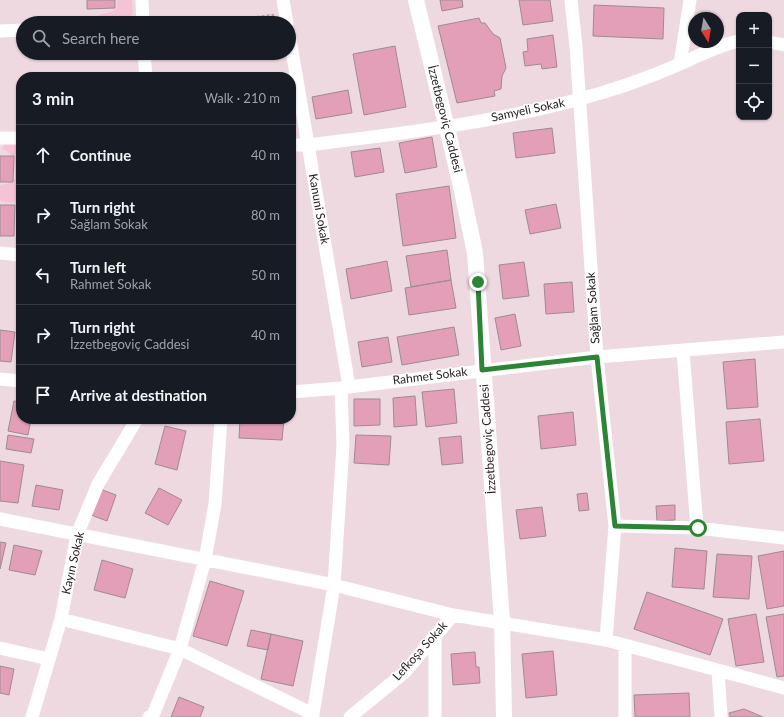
<!DOCTYPE html>
<meta charset="utf-8">
<style>
body{margin:0;font-family:Lato,sans-serif;background:#242831;color:#f1f3f6}
.controls{position:absolute;right:12px;top:12px;display:grid;overflow:hidden;border-radius:8px;box-shadow:0 1px 3px #0004}
.controls button{width:36px;height:36px;display:grid;place-items:center;padding:0;border:0;border-bottom:1px solid #363941;background:#171b24;color:#f1f3f6;font:20px sans-serif}
.compass{position:absolute;left:688px;top:12px;width:36px;height:36px;border-radius:50%;background:#171b24;box-shadow:0 1px 3px #0004;rotate:169deg}
.stop{position:absolute;width:12px;height:12px;margin:-9px;border:3px solid #2b8535;border-radius:50%;background:#fff}
.stop.end{background:#2b8535;border-color:#fff;box-shadow:0 1px 4px #0008}
.list{margin:0;padding:0;list-style:none}
h2{display:flex;justify-content:space-between;align-items:center;height:52px;margin:0;padding:0 16px;font-size:17px}
h2 small{font-size:13px;font-weight:400;color:#9ea1a6}
.list li{display:grid;grid-template-columns:26px 1fr auto;gap:12px;align-items:center;box-sizing:border-box;height:60px;padding:0 16px;border-top:1px solid #363941}
.list b{display:block;font-size:15px;white-space:nowrap}
.list p{margin:0;font-size:13px;white-space:nowrap;color:#9ea1a6}
.list em{font-size:13px;font-style:normal;color:#9ea1a6}
.icon{flex:none;width:22px;height:22px;fill:none;stroke:currentColor;stroke-width:2;stroke-linecap:round;stroke-linejoin:round}
.map{position:relative;flex:none;width:784px;height:717px;overflow:hidden}
.search{position:absolute;background:#171b24;box-shadow:0 1px 3px #0004;left:16px;top:16px;width:280px;height:44px;display:flex;align-items:center;gap:10px;box-sizing:border-box;padding:0 14px;border-radius:22px;color:#9ea1a6;font-size:15px}
.panel{position:absolute;background:#171b24;box-shadow:0 1px 3px #0004;left:16px;top:72px;width:280px;height:352px;border-radius:16px}
.map>svg:first-child{display:block}
</style>
<div class="map">
<svg width="784" height="717" viewBox="0 0 784 717">
<rect width="100%" height="100%" fill="#efd9e1"/>
<path fill="#f6c2d5" d="M117,0H132L133,14L121,23H95L92,20C101,11 110,15 117,8Z
M5,143H16L21,145V201L10,203L0,201V185L10,183L15,179C15,166 16,153 2,149Z"/>
<path fill="#e39fb8" stroke="#9e8b91" d="M87,0H115V8L87,9Z
M440,0H462L463,7L442,11Z
M519,0H550L553,21L523,25Z
M594,5L664,8L663,39L593,36Z
M479,18L481,23H485L493,34L500,38L506,68L502,76L501,89L494,91L495,96L457,103L438,26Z
M553,35L557,67L542,69L541,64L525,66L523,52L528,51L527,39Z
M395,46L406,107L364,115L353,54Z
M348,90L352,113L316,119L312,97Z
M552,128L555,153L516,158L513,133Z
M432,137L437,167L405,173L399,143Z
M380,148L384,172L355,177L351,152Z
M0,156H14L13,182H0Z
M449,186L456,238L403,246L396,194Z
M556,204L561,228L530,234L525,210Z
M0,205H15L14,236H0Z
M447,250L451,280L411,287L406,256Z
M387,261L392,291L351,299L346,269Z
M524,262L529,296L503,299L499,265Z
M451,280L456,308L409,315L405,288Z
M572,282L574,312L546,314L544,284Z
M515,314L521,346L501,350L495,318Z
M454,327L459,355L402,365L397,337Z
M0,330L15,332L11,362L0,361Z
M388,337L392,362L362,367L358,342Z
M755,359L758,407L727,409L723,362Z
M454,389L457,423L426,427L422,392Z
M415,396L417,425L394,427L393,398Z
M354,399H380V425L354,426Z
M14,401L21,402V419H31L28,435L8,431Z
M573,412L576,445L541,449L538,416Z
M240,419H284L282,440L239,438Z
M760,419L764,461L729,464L726,422Z
M165,426L186,431L177,470L155,464Z
M8,435L34,439L31,453L6,449Z
M356,435L391,436L389,465L354,463Z
M461,436L463,463L442,465L439,438Z
M0,461L24,465L18,503L0,501Z
M36,485L63,490L59,510L32,506Z
M159,488L182,500L168,525L145,513Z
M100,489L116,495L107,521L91,515Z
M587,493L589,510L579,511L577,494Z
M675,505V520L657,521L656,506Z
M542,507L546,536L520,539L516,510Z
M0,542L6,543L0,569Z
M14,545L42,551L35,575L9,570Z
M675,548L707,551L704,589L672,587Z
M784,551V606L767,609L758,556Z
M717,554L752,556L749,599L713,597Z
M102,560L133,569L125,598L94,590Z
M210,581L244,591L227,646L193,636Z
M647,592L723,619L710,655L634,629Z
M756,614L764,662L736,666L728,619Z
M784,614V676L777,677L766,617Z
M251,630L271,634L268,650L247,646Z
M271,634L303,641L293,686L261,679Z
M553,651L557,695L526,698L522,654Z
M475,652L476,667H479L480,683L453,685L451,654Z
M0,666L14,669L9,695L0,693Z
M689,693L690,717H635L634,695Z
M179,697L204,707L200,717H171Z
M744,709L763,717H730L729,713Z"/>
<g fill="none" stroke-linecap="round" stroke-linejoin="round">
<path stroke="#b19fa6" stroke-width="2.5" stroke-dasharray="3 2" stroke-linecap="butt" d="M207,23L274,15"/>
<path stroke="#fff" stroke-width="13" d="M142,0L143,23
M283,0L287,23
M571,0L576,47L597,357L615,526L606,640
M0,31L23,30
M289,33L349,386
M769,42L784,45
M144,53L146,77
M680,64L690,0
M0,138H21
M291,145H308C399,134 491,123 580,99C614,90 648,78 680,64C699,56 718,45 739,41
M0,253L21,255
M683,351L697,528
M0,379L21,381
M291,392L341,388L597,357L784,342
M0,519L334,585L453,615L606,640L784,688
M615,526L697,528L784,538
M61,619L180,649L313,714L334,585L343,445L341,388
M435,636V717
M0,648L49,659
M718,670L721,717
M32,717L61,619L77,535L98,484L137,419
M149,717L153,715L180,649L205,560L215,504L221,419
M350,717L405,672L453,615
M625,717V645"/>
<path stroke="#fff" stroke-width="16" d="M416,0L461,186L475,253L502,621L504,717"/>
</g>
<g fill="none" stroke-linecap="round" stroke-linejoin="round">
<path stroke="#2b8535" stroke-width="5" d="M478,282L482,370L597,357L615,526L698,528"/>
</g>
<g text-anchor="middle" stroke-width="3" stroke-linejoin="round" paint-order="stroke">
<g font-size="12" fill="#292124" stroke="#fff">
<text transform="translate(528 110) rotate(-12)" y="4">Samyeli Sokak</text>
<text transform="translate(445 119) rotate(76)" y="4">İzzetbegoviç Caddesi</text>
<text transform="translate(319 209) rotate(80)" y="4">Kanuni Sokak</text>
<text transform="translate(593 308) rotate(-94)" y="4">Sağlam Sokak</text>
<text transform="translate(430 376) rotate(-7)" y="4">Rahmet Sokak</text>
<text transform="translate(488 439) rotate(-94)" y="4">İzzetbegoviç Caddesi</text>
<text transform="translate(73 563) rotate(-77)" y="4">Kayın Sokak</text>
<text transform="translate(420 651) rotate(-48)" y="4">Lefkoşa Sokak</text>
</g>
</g>
</svg>
<div class="controls">
<button>+</button>
<button>−</button>
<button><svg class="icon" aria-label="locate" viewBox="0 0 24 24"><circle cx="12" cy="12" r="6"/><path d="M12 2v4M12 18v4M2 12h4M18 12h4"/></svg></button>
</div>
<svg class="compass" viewBox="-18 -18 36 36"><path d="M0-13l5 13h-10z" fill="#e53935"/><path d="M0 13l5-13h-10z" fill="#9ea1a6"/></svg>
<div class="stop" style="left:698px;top:528px"></div>
<div class="stop end" style="left:478px;top:282px"></div>
<div class="search"><svg class="icon" aria-label="search" viewBox="0 0 24 24"><circle cx="10" cy="10" r="6"/><path d="M15 15l6 6"/></svg>Search here</div>
<section class="panel">
<h2>3 min<small>Walk · 210 m</small></h2>
<ul class="list">
<li><svg class="icon" aria-label="ahead" viewBox="0 0 24 24"><path d="M12 20V5M6 11l6-6 6 6"/></svg><div><b>Continue</b></div><em>40 m</em></li>
<li><svg class="icon" aria-label="right" viewBox="0 0 24 24"><path d="M7 20v-9h11M14 6l5 5-5 5"/></svg><div><b>Turn right</b><p>Sağlam Sokak</p></div><em>80 m</em></li>
<li><svg class="icon" aria-label="left" viewBox="0 0 24 24"><path d="M17 20v-9H6M10 6l-5 5 5 5"/></svg><div><b>Turn left</b><p>Rahmet Sokak</p></div><em>50 m</em></li>
<li><svg class="icon" aria-label="right" viewBox="0 0 24 24"><path d="M7 20v-9h11M14 6l5 5-5 5"/></svg><div><b>Turn right</b><p>İzzetbegoviç Caddesi</p></div><em>40 m</em></li>
<li><svg class="icon" aria-label="arrive" viewBox="0 0 24 24"><path d="M6 21V4h12l-3 4 3 4H6"/></svg><div><b>Arrive at destination</b></div></li>
</ul>
</section>
</div>
